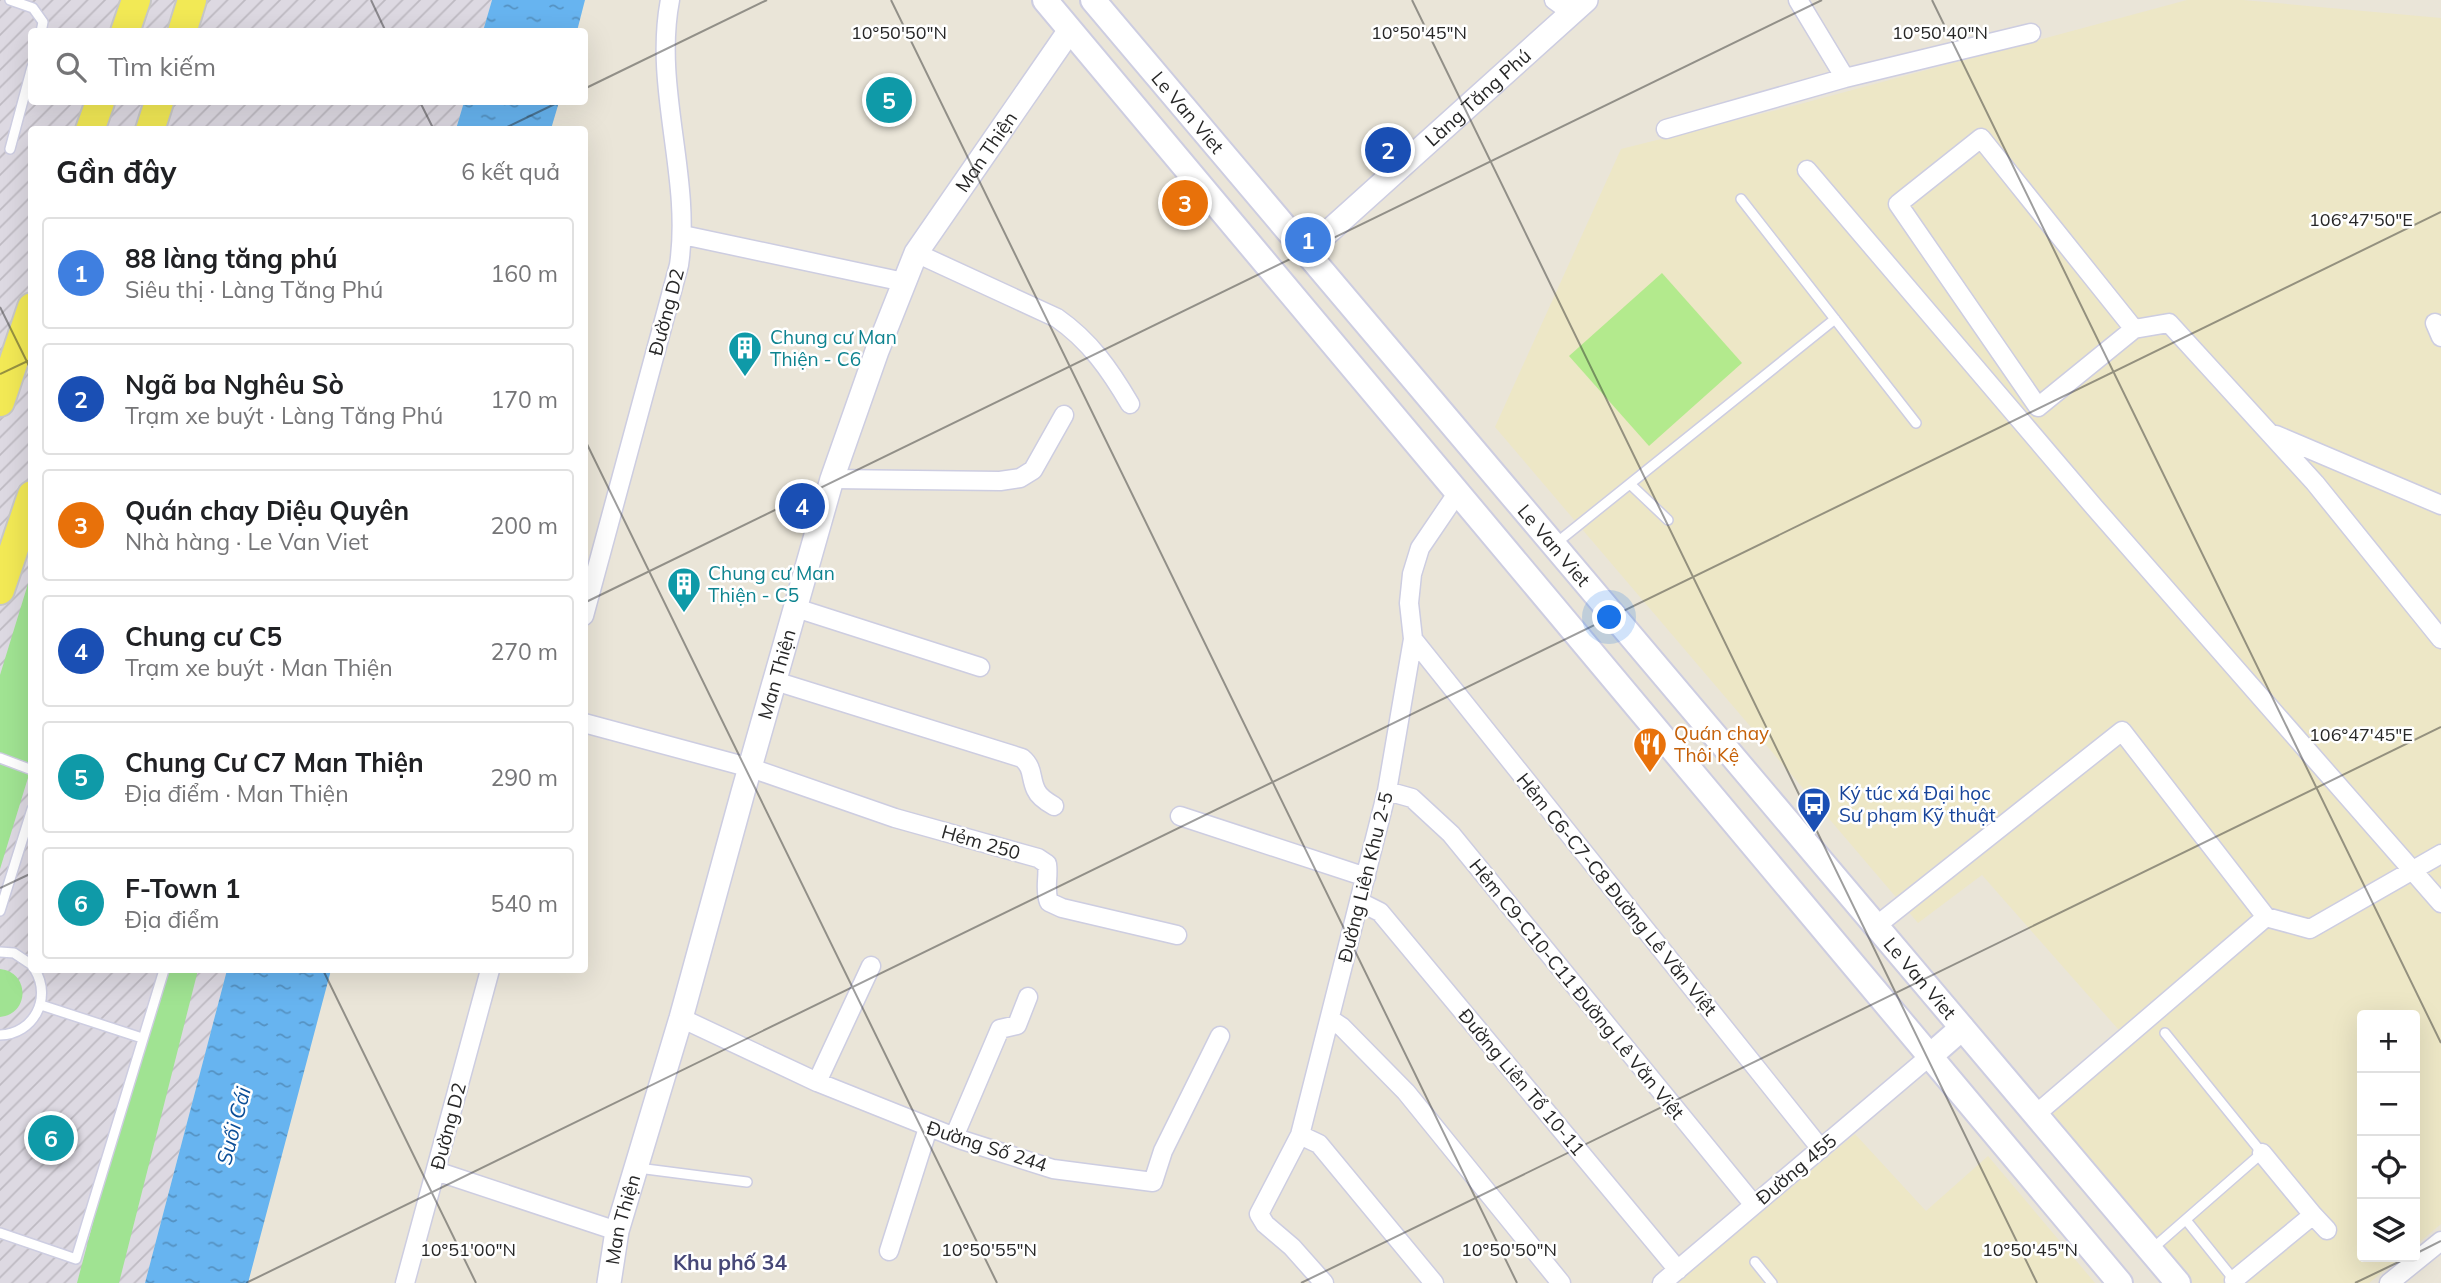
<!DOCTYPE html>
<html lang="vi">
<meta charset="utf-8">
<style>
body{margin:0;font-family:Mulish,sans-serif;background:#f2f2f2;color:#202124}
.controls{position:absolute;right:21px;bottom:21px;display:grid;overflow:hidden;border-radius:7px;box-shadow:0 7px 28px #0002}
.controls button{width:63px;height:63px;display:grid;place-items:center;padding:0;border:0;border-bottom:2px solid #e0e0e0;background:#fff;color:#202124;font:35px sans-serif}
.you{position:absolute;left:1610px;top:618px;width:24px;height:24px;margin:-18px;border:5px solid #fff;border-radius:50%;background:#1a73e8;box-shadow:0 0 0 10px #1a73e833}
.badge{display:grid;place-items:center;width:46px;height:46px;border-radius:50%;background:#b45309;color:#fff;font-size:23px;font-weight:700}
.pin{position:absolute;translate:-50% -50%;border:4px solid #fff;box-shadow:0 2px 7px #0006}
.list{margin:0;padding:0;list-style:none}
h2{display:flex;justify-content:space-between;align-items:center;height:91px;margin:0;padding:0 28px;font-size:30px}
h2 small{font-size:23px;font-weight:400;color:#757577}
.list li{display:grid;grid-template-columns:46px 1fr auto;gap:21px;align-items:center;box-sizing:border-box;height:112px;margin:0 14px 14px;padding:0 14px;border:2px solid #e0e0e0;border-radius:7px}
.list b{display:block;font-size:26px;white-space:nowrap}
.list p{margin:0;font-size:23px;white-space:nowrap;color:#757577}
.list em{font-size:23px;font-style:normal;color:#757577}
.icon{flex:none;width:38px;height:38px;fill:none;stroke:currentColor;stroke-width:2;stroke-linecap:round;stroke-linejoin:round}
.map{position:relative;flex:none;width:2441px;height:1283px;overflow:hidden}
.search{position:absolute;background:#fff;box-shadow:0 7px 28px #0002;left:28px;top:28px;width:560px;height:77px;display:flex;align-items:center;gap:18px;box-sizing:border-box;padding:0 24px;border-radius:7px;color:#757577;font-size:26px}
.panel{position:absolute;background:#fff;box-shadow:0 7px 28px #0002;left:28px;top:126px;width:560px;height:847px;border-radius:7px}
.map>svg:first-child{display:block}
</style>
<div class="map">
<svg width="2441" height="1283" viewBox="0 0 2441 1283">
<defs>
<pattern id="industrial-furrows" width="10" height="10" patternUnits="userSpaceOnUse" patternTransform="scale(1.75)"><rect width="10" height="10" fill="#ddd9e2"/><path d="M-1 1l2-2M0 10L10 0M9 11l2-2" fill="none" stroke="#bebac2"/></pattern>
<pattern id="water-ripples" width="26" height="14" patternUnits="userSpaceOnUse" patternTransform="scale(1.75)"><rect width="26" height="14" fill="#67b4f0"/><path d="M2 4q2-2 4 0t4 0M15 11q2-2 4 0t4 0" fill="none" stroke="#5592c2"/></pattern>
</defs>
<rect width="100%" height="100%" fill="#eae5d8"/>
<path fill="url(#industrial-furrows)" d="M0,0H492L483,31L32,32V102H464L456,129L32,130V970H227L145,1283H0Z"/>
<path fill="#ede7c6" d="M2187,0H2243L2441,18V1224L2415,1246V1015H2362V1257H2401L2369,1283H2178L2035,1115L2125,1037L1982,875L1918,923L1495,427L1621,149L1789,107Z
M1855,1134L1926,1211L1988,1156L2095,1283H1677Z"/>
<path fill="#a0e392" d="M31,574V768L0,869V675Z
M0,969C30,972 30,1014 0,1017Z
M160,970H198L119,1283H77Z"/>
<path fill="#b3ea8d" d="M1662,273L1742,363L1649,446L1569,356Z"/>
<path fill="url(#water-ripples)" d="M492,0H585L577,31H483Z
M464,102H559L551,129H456Z
M227,970H331L248,1283H145Z"/>
<g fill="none" stroke-linecap="round" stroke-linejoin="round">
<g stroke="#cdcde1" stroke-width="12">
<path id="service" d="M10,0L33,8L43,22L41,32
M10,149L32,67
M1741,199L1916,423
M1630,484L1668,520
M1555,544L1835,319
M0,758L32,770
M0,911L32,809
M0,952L14,953L32,965
M41,1005L142,1038
M0,1035C34,1034 52,998 35,970
M638,1168L747,1182
M2186,1220L2235,1281
M0,1233L76,1259L164,970
M2152,1249L2262,1153L2165,1033
M1755,1262L1772,1283"/>
</g>
<g stroke="#cdcde1" stroke-width="21">
<path id="minor" d="M1554,0L1572,13
M1798,0L1845,78
M1666,129L1845,78L2031,33
M1807,170L2095,508L2441,903
M683,235L904,282
M916,253L1057,318C1090,341 1110,370 1130,404
M2435,323L2441,337
M2134,329L1981,138L1898,204L2038,407L2134,329L2169,323L2315,483L2441,639
M2276,435L2441,505
M832,479L1000,481L1020,478L1033,470L1064,415
M796,608L980,667
M584,616L679,265C692,177 653,88 670,0
M1413,639L1821,1149
M775,681L1022,758C1034,768 1030,778 1036,790C1039,797 1047,802 1054,806
M584,723L751,768L895,818L1038,858L1047,864C1049,878 1044,888 1049,902L1062,908L1177,935
M1387,791L1412,798L1451,834L1754,1205
M1180,816L1366,877
M1360,902L1380,912L1678,1270
M1876,926L2122,731L2266,917L2310,929L2441,854
M681,1018L817,1082L962,1140L1053,1169L1153,1182L1163,1151L1220,1036
M1330,1019L1342,1027L1406,1092L1561,1283
M817,1082L871,966
M2035,1115L2266,917
M1300,1135L1319,1144L1434,1283
M954,1137L1000,1029L1017,1025L1028,997
M436,1171L617,1231
M2313,1215L2327,1230
M889,1251L928,1128
M2234,1280L2313,1215L2262,1153
M405,1283L490,970
M1324,1283L1292,1247L1265,1224L1259,1214L1300,1135L1387,791L1413,639L1409,603L1412,574L1420,548L1458,492
M1662,1283L1930,1056
M2389,1283L2441,1241"/>
</g>
<g stroke="#cdcde1" stroke-width="26">
<g id="tertiary">
<path id="s1" d="M1306,252L1586,0"/>
<path id="s2" d="M609,1283L617,1231L681,1018L743,792L832,479L877,351L916,253L1070,30"/>
</g>
</g>
<g stroke="#cdcde1" stroke-width="28">
<g id="secondary">
<path d="M1045,0L2120,1283"/>
<path id="s3" d="M1093,0L2178,1283"/>
<path d="M1930,1056L1962,1028"/>
</g>
</g>
<g stroke="#c7c7c7" stroke-width="32">
<path id="primary" d="M125,32L136,0
M182,32L192,0
M90,130L100,102
M150,130L159,102
M0,402L32,307
M0,590L32,495"/>
</g>
<use href="#service" stroke="#fff" stroke-width="9"/>
<use href="#minor" stroke="#fff" stroke-width="18"/>
<use href="#tertiary" stroke="#fff" stroke-width="23"/>
<use href="#secondary" stroke="#fff" stroke-width="24"/>
<use href="#primary" stroke="#f2e955" stroke-width="28"/>
</g>
<path fill="none" stroke="#272727" stroke-width="2" stroke-opacity="0.45" d="M371,0L386,32M891,0L1517,1283M1412,0L2037,1283M1932,0L2441,1043M584,89L767,0M420,102L434,130M501,130L559,102M0,307L32,372M0,374L32,359M584,438L997,1283M584,603L1822,0M0,888L32,873M323,970L476,1283M2415,1254L2441,1241M246,1283L2441,212M1301,1283L2441,727M2355,1283L2409,1257"/>
<defs>
<g id="building-pin" transform="scale(1.75)"><path d="M0 17L-7.5 6A9.5 9.5 0 1 1 7.5 6Z" fill="#0f9aa8" stroke="#fff"/><path d="M-4-6H4V6H1V3H-1V6H-4ZM-2.5-4.3h1.7v1.8h-1.7ZM.8-4.3h1.7v1.8H.8ZM-2.5-1h1.7V.8h-1.7ZM.8-1h1.7V.8H.8Z" fill="#fff"/></g>
<g id="restaurant-pin" transform="scale(1.75)"><path d="M0 17L-7.5 6A9.5 9.5 0 1 1 7.5 6Z" fill="#e8710a" stroke="#fff"/><path d="M-5-6h1v4h1v-4h1v4h1v-4h1v5L-1.5 .5V6h-2V.5L-5-1ZM5-6V6H3V1.5H1.5Q1.5-4 5-6Z" fill="#fff"/></g>
<g id="bus-pin" transform="scale(1.75)"><path d="M0 17L-7.5 6A9.5 9.5 0 1 1 7.5 6Z" fill="#1a4fb4" stroke="#fff"/><path d="M-5-6H5V4H4V6H2V4H-2V6H-4V4H-5ZM-3.5-4V0h7V-4ZM-3.5 1.2v1.5H-2V1.2ZM2 1.2v1.5H3.5V1.2Z" fill="#fff"/></g>
</defs>
<g fill-rule="evenodd">
<use href="#building-pin" x="745" y="348"/>
<use href="#building-pin" x="684" y="584"/>
<use href="#restaurant-pin" x="1650" y="744"/>
<use href="#bus-pin" x="1814" y="804"/>
</g>
<g text-anchor="middle" stroke-width="5" stroke-linejoin="round" paint-order="stroke">
<g font-size="19" fill="#272727" stroke="#fff">
<text dy="7" stroke="none"><textPath href="#s1" startOffset="231">Làng Tăng Phú</textPath></text>
<text dy="7" stroke="none"><textPath href="#s3" startOffset="147">Le Van Viet</textPath></text>
<text dy="7" stroke="none"><textPath href="#s2" startOffset="1199">Man Thiện</textPath></text>
<text transform="translate(666 312) rotate(-75)" y="7">Đường D2</text>
<text dy="7" stroke="none"><textPath href="#s3" startOffset="714">Le Van Viet</textPath></text>
<text dy="7" stroke="none"><textPath href="#s2" startOffset="632">Man Thiện</textPath></text>
<text transform="translate(981 842) rotate(16)" y="7">Hẻm 250</text>
<text transform="translate(1365 877) rotate(-76)" y="7">Đường Liên Khu 2-5</text>
<text transform="translate(1617 894) rotate(51)" y="7">Hẻm C6-C7-C8 Đường Lê Văn Việt</text>
<text dy="7" stroke="none"><textPath href="#s3" startOffset="1281">Le Van Viet</textPath></text>
<text transform="translate(1577 989) rotate(51)" y="7">Hẻm C9-C10-C11 Đường Lê Văn Việt</text>
<text transform="translate(1522 1082) rotate(50)" y="7">Đường Liên Tổ 10-11</text>
<text transform="translate(448 1126) rotate(-75)" y="7">Đường D2</text>
<text transform="translate(987 1146) rotate(18)" y="7">Đường Số 244</text>
<text transform="translate(1796 1169) rotate(-40)" y="7">Đường 455</text>
<text dy="7" stroke="none"><textPath href="#s2" startOffset="65">Man Thiện</textPath></text>
</g>
<g font-size="19" fill="#0d838f" stroke="#fff" text-anchor="start">
<text x="770" y="344">Chung cư Man<tspan x="770" dy="22">Thiện - C6</tspan></text>
<text x="708" y="580">Chung cư Man<tspan x="708" dy="22">Thiện - C5</tspan></text>
</g>
<g font-size="19" fill="#c56008" stroke="#fff" text-anchor="start">
<text x="1674" y="740">Quán chay<tspan x="1674" dy="22">Thôi Kệ</tspan></text>
</g>
<g font-size="19" fill="#164399" stroke="#fff" text-anchor="start">
<text x="1839" y="800">Ký túc xá Đại học<tspan x="1839" dy="22">Sư phạm Kỹ thuật</tspan></text>
</g>
<g font-size="21" font-style="italic" fill="#0b4e97" stroke="#fff">
<text transform="translate(234 1126) rotate(-75)" y="7">Suối Cái</text>
</g>
<g font-size="21" font-weight="bold" fill="#474878" stroke="#fff">
<text x="730" y="1270">Khu phố 34</text>
</g>
</g>
<g font-size="18" text-anchor="middle" fill="#272727" stroke="#fff" stroke-width="5" stroke-linejoin="round" paint-order="stroke">
<text x="899" y="39">10°50'50"N</text>
<text x="1419" y="39">10°50'45"N</text>
<text x="1940" y="39">10°50'40"N</text>
<text x="2361" y="226">106°47'50"E</text>
<text x="2361" y="741">106°47'45"E</text>
<text x="468" y="1256">10°51'00"N</text>
<text x="989" y="1256">10°50'55"N</text>
<text x="1509" y="1256">10°50'50"N</text>
<text x="2030" y="1256">10°50'45"N</text>
</g>
</svg>
<div class="controls">
<button>+</button>
<button>−</button>
<button><svg class="icon" aria-label="locate" viewBox="0 0 24 24"><circle cx="12" cy="12" r="6"/><path d="M12 2v4M12 18v4M2 12h4M18 12h4"/></svg></button>
<button><svg class="icon" aria-label="layers" viewBox="0 0 24 24"><path d="M12 4l9 5-9 5-9-5zM3 14l9 5 9-5"/></svg></button>
</div>
<div class="you"></div>
<div class="pin badge" style="left:1308px;top:240px;background:#3f7fe0">1</div>
<div class="pin badge" style="left:1388px;top:150px;background:#1a4fb4">2</div>
<div class="pin badge" style="left:1185px;top:203px;background:#e8710a">3</div>
<div class="pin badge" style="left:802px;top:506px;background:#1a4fb4">4</div>
<div class="pin badge" style="left:889px;top:100px;background:#0f9aa8">5</div>
<div class="pin badge" style="left:51px;top:1138px;background:#0f9aa8">6</div>
<div class="search"><svg class="icon" aria-label="search" viewBox="0 0 24 24"><circle cx="10" cy="10" r="6"/><path d="M15 15l6 6"/></svg>Tìm kiếm</div>
<section class="panel">
<h2>Gần đây<small>6 kết quả</small></h2>
<ul class="list">
<li><span class="badge" style="background:#3f7fe0">1</span><div><b>88 làng tăng phú</b><p>Siêu thị · Làng Tăng Phú</p></div><em>160 m</em></li>
<li><span class="badge" style="background:#1a4fb4">2</span><div><b>Ngã ba Nghêu Sò</b><p>Trạm xe buýt · Làng Tăng Phú</p></div><em>170 m</em></li>
<li><span class="badge" style="background:#e8710a">3</span><div><b>Quán chay Diệu Quyên</b><p>Nhà hàng · Le Van Viet</p></div><em>200 m</em></li>
<li><span class="badge" style="background:#1a4fb4">4</span><div><b>Chung cư C5</b><p>Trạm xe buýt · Man Thiện</p></div><em>270 m</em></li>
<li><span class="badge" style="background:#0f9aa8">5</span><div><b>Chung Cư C7 Man Thiện</b><p>Địa điểm · Man Thiện</p></div><em>290 m</em></li>
<li><span class="badge" style="background:#0f9aa8">6</span><div><b>F-Town 1</b><p>Địa điểm</p></div><em>540 m</em></li>
</ul>
</section>
</div>
